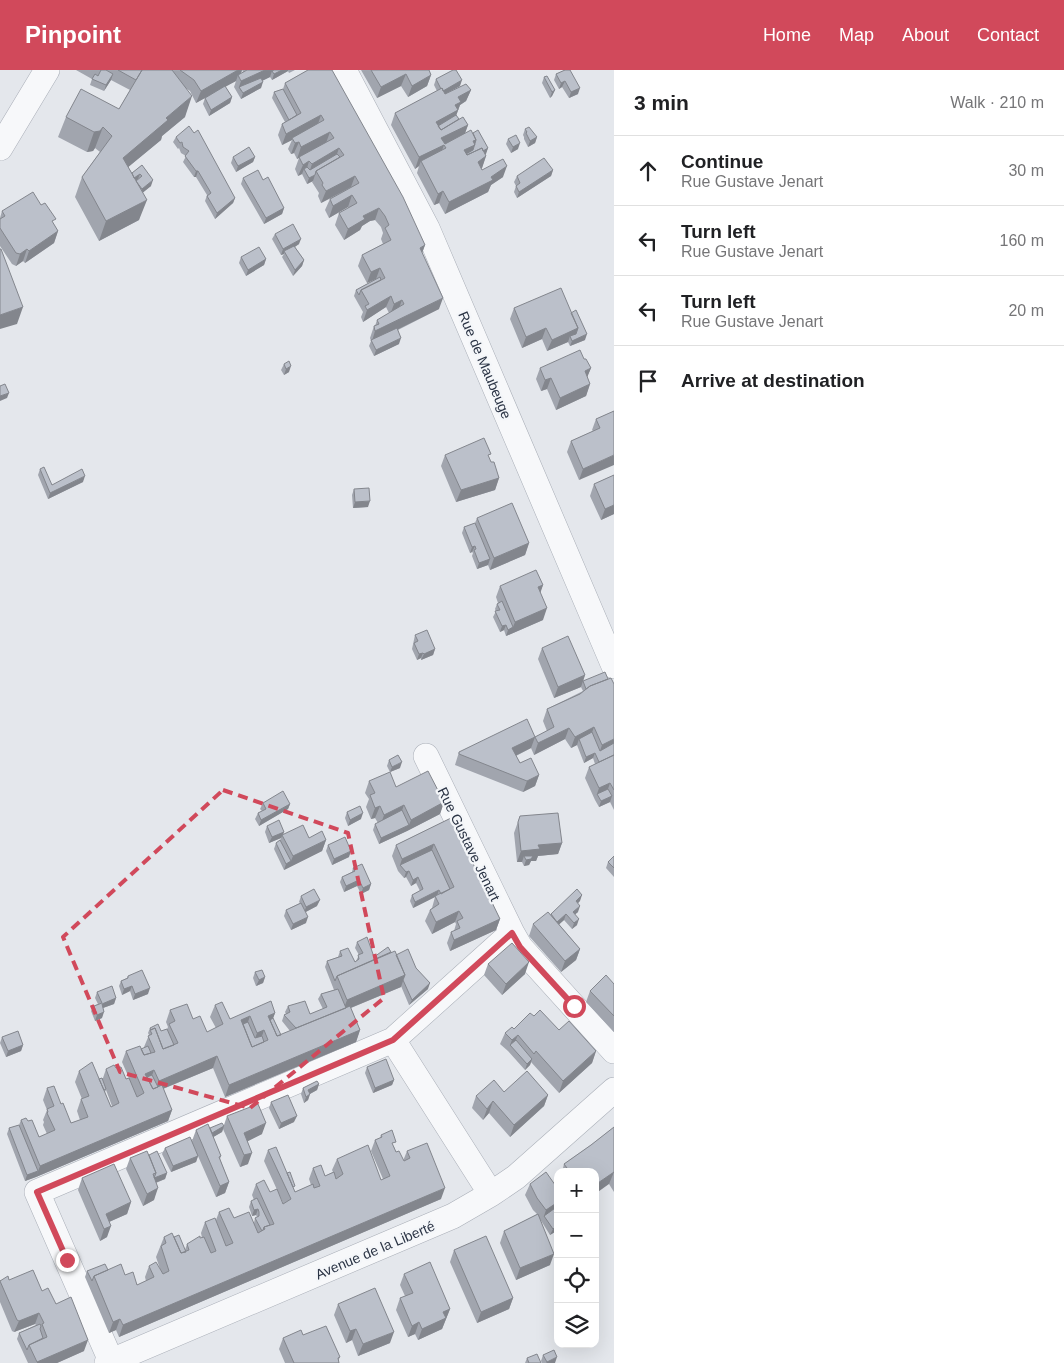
<!DOCTYPE html>
<meta charset="utf-8">
<style>
body{margin:0;font-family:Arial,sans-serif;background:#f2f2f2;color:#202124}
.controls{position:absolute;right:15px;bottom:15px;display:grid;overflow:hidden;border-radius:10px;box-shadow:0 5px 20px #0002}
.controls button{width:45px;height:45px;display:grid;place-items:center;padding:0;border:0;border-bottom:1px solid #e0e0e0;background:#fff;color:#202124;font:25px sans-serif}
.stop{position:absolute;width:15px;height:15px;margin:-11px;border:4px solid #d1495b;border-radius:50%;background:#fff}
.stop.end{background:#d1495b;border-color:#fff;box-shadow:0 1px 5px #0008}
.list{margin:0;padding:0;list-style:none}
h2{display:flex;justify-content:space-between;align-items:center;height:65px;margin:0;padding:0 20px;font-size:21px}
h2 small{font-size:16px;font-weight:400;color:#757577}
.list li{display:grid;grid-template-columns:32px 1fr auto;gap:15px;align-items:center;box-sizing:border-box;height:70px;padding:0 20px;border-top:1px solid #e0e0e0}
.list b{display:block;font-size:19px;white-space:nowrap}
.list p{margin:0;font-size:16px;white-space:nowrap;color:#757577}
.list em{font-size:16px;font-style:normal;color:#757577}
.icon{flex:none;width:28px;height:28px;fill:none;stroke:currentColor;stroke-width:2;stroke-linecap:round;stroke-linejoin:round}
.map{position:relative;flex:none;width:614px;height:1293px;overflow:hidden}
header{display:flex;align-items:center;gap:30px;box-sizing:border-box;height:70px;padding:0 25px;background:#d1495b;color:#fff}
header strong{font-size:24px}
nav{display:flex;gap:28px;margin-inline-start:auto;font-size:18px}
main{display:flex}
aside{flex:1;background:#fff}
.map>svg:first-child{display:block}
</style>
<header>
<strong>Pinpoint</strong>
<nav><a>Home</a><a>Map</a><a>About</a><a>Contact</a></nav>
</header>
<main>
<div class="map">
<svg width="614" height="1293" viewBox="0 0 614 1293">
<rect width="100%" height="100%" fill="#e4e7ec"/>
<g fill="none" stroke-linecap="round" stroke-linejoin="round">
<g stroke="#a9aeb7" stroke-width="26">
<path id="street" d="M344,0L427,158L614,596
M0,78L47,0
M426,686L512,863
M393,970L491,1124
M111,1291L37,1122L393,970L512,863L520,877L614,981
M107,1293L453,1146L491,1124L516,1107L614,1020"/>
</g>
<use href="#street" stroke="#f7f8fa" stroke-width="25"/>
</g>
<path fill="#a1a5ae" fill-rule="evenodd" d="M76,0H242L241,4L243,2L242,0H295L289,3L288,1L272,10L270,7L262,11L261,18L241,29L234,17L236,11L225,16L232,27L230,33L209,46L203,34L205,28L208,26L196,33L190,21L187,19L185,47L162,66L161,70L128,97L132,103L142,95L151,116L143,122L139,150L99,171L75,127L82,107L100,82L95,78L93,81L87,82L58,67L66,47L119,39L130,20L111,10L104,21L90,15L92,9Z
M308,0L425,175L422,183L439,239L398,260L399,274L374,286L369,276L371,271L370,268L374,256H375L377,250L389,243L386,237L363,252L361,247L363,242L354,226L356,220L376,209L367,213L358,196L362,185L383,174L381,169L383,163L381,157L375,150L370,151L362,156L360,160L344,170L335,155L339,143L348,138V137L329,148L325,140L330,129L343,122L321,133L318,126L319,123L312,112L313,111L307,114L302,104L298,106L295,99L299,88L297,89L294,83L291,84L288,79L292,70L282,75L278,65L282,54L285,52L272,28L274,22L283,19L285,13Z
M361,0H429L431,5L427,16L408,27L401,16L377,28Z
M565,0L578,24L569,28L562,17L559,19L554,10L556,4Z
M544,7L555,20L552,26L550,28L542,13Z
M436,9L460,16L449,22L471,20L466,31L460,35L456,46L459,49L468,55L465,63H472L488,78L485,85L486,86L482,98L481,99L482,100L503,107L491,115L488,122L445,144L439,133L434,135L417,103L419,96L415,99L391,55L395,43L437,21L434,15Z
M525,59L537,67L535,73L528,77L524,69V67L523,65Z
M176,67L235,128L233,133L215,149L205,131L207,125L196,107H194L183,92L186,86L181,83L179,78L178,79L173,72Z
M508,69L518,79L511,83L506,74Z
M233,87H255L253,92L236,102L231,93Z
M553,100L551,106L517,128L514,122L516,116L514,112L517,106Z
M243,108L263,110L284,138L282,144L264,154L241,114Z
M41,135L58,161L54,173L25,193L23,191L16,196L12,194L0,176V148L2,141Z
M275,164L299,174L295,177L304,190L302,196L293,206L282,187L284,184L281,185L272,169Z
M241,187L266,189L264,195L246,206L239,193Z
M514,238L571,243L585,270L570,276L568,272L547,281L542,269L522,278L510,249Z
M584,289L591,298L587,307L590,314L586,326L556,340L547,319L541,321L536,309L540,298Z
M284,294L289,302L284,305L281,300Z
M614,341L579,410L567,382L571,371L593,361L592,360L596,349Z
M445,385L499,408L495,420L456,432L441,396Z
M40,399L52,415L83,412L48,429L38,405Z
M614,405V444L601,450L590,426L594,414Z
M354,419L368,437L353,438L352,425Z
M477,448L529,473L525,485L490,500L488,495L477,499L472,486L473,483L472,482L470,483L462,463L464,457L475,453Z
M543,515L540,522L543,550L506,566L504,560L500,562L493,547L496,541L495,539L497,534L498,533L496,527L500,516Z
M415,565L435,579L433,585L421,590V588L417,590L412,579Z
M542,578L585,605L581,617L554,628L538,589Z
M608,609L614,614V740L610,732L599,737L595,730L585,708L589,697L595,694L593,688L584,693L577,675L571,678L565,669L534,685L531,678L535,667L547,661L543,651L547,639L583,621L581,617L583,611Z
M535,667L531,678L516,686L520,693L539,705L535,716L523,722L455,695L459,682Z
M389,690L400,698L390,702L387,696Z
M369,711L396,717L444,732L440,744L407,761L379,774L373,760L375,754L378,753L375,748L371,749L366,737L369,729L365,723Z
M263,733L290,734L288,739L259,756L255,749L258,743L262,741L260,739Z
M347,742L361,749L348,756L345,748Z
M520,746L562,773L558,784L538,786L536,791H531L529,795L524,796L522,792H517L514,763Z
M451,748L500,849L496,860L450,881L447,873L451,862L454,861L456,854L455,852L432,864L425,851L430,840L432,838L435,827L413,838L410,831L412,825L420,821L416,813L411,816L406,807L404,808L398,801L392,786L396,775Z
M267,756L284,762L283,765L326,770L322,781L284,800L274,779L276,773L280,770L281,768L269,773L265,762Z
M328,775L349,787L332,795L326,781Z
M614,786V807L606,798L608,792Z
M353,798L371,814L369,820L361,824L357,816L344,822L340,812L342,807L352,802Z
M301,826L317,836L305,842L306,853L291,860L284,846L286,840L300,833L299,832Z
M580,831L578,833V842L575,844L577,855L572,859L564,850L559,854L580,879L576,890L561,902L529,866L533,854L551,844Z
M357,872L374,887L391,882L396,885L416,898L428,919L409,935L401,916V917L351,938L360,960L356,972L225,1027L213,998L163,1019L172,1040L168,1051L36,1107L25,1111L7,1064L9,1058L19,1055L21,1050L28,1051L39,1067L47,1064L43,1055L44,1052L43,1050L47,1040L43,1030L47,1018L61,1034L71,1053L80,1050L77,1041L81,1029H82L75,1012L79,1001L99,1009L103,1008L106,999L126,1009L129,1008L122,992L126,981L141,979L144,978V977L149,965L148,963L150,958L161,961L167,959L168,957L166,952L170,940L193,949L207,962L216,958L210,947L215,935L230,949L275,943L273,948L281,965L290,961L282,951L284,945L286,944L285,942L288,936L310,944L323,939L318,929L321,924L334,920L325,897L327,891L338,887L340,881L355,892L356,891L359,885L355,878ZM106,1020L112,1036L111,1037L105,1022Z
M488,894L525,904L502,925L484,905Z
M255,902L265,907L263,913L256,916L253,908Z
M128,906L148,924L133,930L130,921L122,925L119,916L121,911L127,908Z
M614,914V962L586,932L590,921Z
M97,922L116,928L114,934L103,938L102,948L95,951L91,941L94,936L98,934L95,928Z
M534,946L596,981L592,993L559,1023L531,992L530,995L525,1000L508,981L500,974L505,963L514,959Z
M2,967L23,975L21,981L6,987L0,973Z
M367,997L394,1010L392,1015L373,1023L365,1003Z
M319,1014L317,1020L310,1024L308,1030L304,1033L301,1024L303,1018Z
M504,1022L548,1025L544,1036L510,1067L489,1043L483,1050L472,1038L476,1026Z
M271,1032L294,1052L279,1059L269,1038Z
M227,1046L262,1064L248,1071V1094L240,1097L223,1059L222,1062L213,1067L221,1086L220,1089L229,1112L225,1123L216,1127L198,1086L196,1092L171,1102L162,1084L165,1078L192,1071L196,1060L210,1059L224,1055Z
M614,1057V1122L609,1114L562,1102L564,1094L591,1075Z
M381,1065L394,1077L396,1082L403,1091L407,1081L441,1129L119,1267L116,1260L109,1263L85,1207L87,1201L108,1200L125,1205L137,1215L146,1211L145,1207L149,1196L161,1202L156,1187L164,1167H174L185,1180L187,1174L202,1168L201,1163L205,1152L216,1150L219,1142L234,1148L254,1153L255,1148L257,1147L256,1145L252,1146L249,1137L251,1131L254,1130L252,1125L256,1114L270,1122L283,1133L264,1091L268,1080L295,1122L311,1115L309,1109L313,1098L325,1106L333,1102L332,1100L337,1089L381,1110L383,1109L371,1081L375,1070L380,1068Z
M149,1085L167,1103L165,1109L156,1113L154,1130L143,1136L126,1099L130,1088Z
M558,1105V1160L550,1165L540,1149L550,1195L516,1210L500,1173L504,1161L537,1144L533,1140L525,1125L530,1114H554L557,1106Z
M82,1108L131,1132L127,1144L109,1152L107,1167L100,1171L78,1120Z
M454,1180L513,1228L509,1239L477,1253L450,1192Z
M404,1204L450,1239L442,1259L418,1270L415,1264L408,1267L396,1240L400,1228L405,1226L400,1215Z
M0,1210L42,1221L56,1234L84,1281L57,1293H28L17,1269L19,1263L36,1255L35,1254L14,1262L12,1261L0,1232Z
M338,1234L390,1273L358,1286L352,1270L346,1273L334,1245Z
M303,1265L340,1287L338,1291L339,1293H285L279,1279L283,1268Z
M543,1285L555,1293H542L541,1291Z
M527,1288L541,1293H525Z"/>
<path fill="#83868d" d="M238,0H242L239,8L238,5L236,11L196,33L201,21Z
M265,0H288V1L272,10L274,4L272,1L270,7L241,21L239,17L241,11Z
M113,4L111,10L104,21L106,15Z
M406,4L401,16L377,28L381,17Z
M431,5L427,16L408,27L412,16Z
M462,10L460,16L440,27L442,21Z
M565,11L562,17L559,19L561,13Z
M263,12L261,18L241,29L243,23Z
M580,18L578,24L569,28L571,22Z
M471,20L466,31L460,35L454,51L436,61V52L458,27Z
M555,20L552,26L550,28L552,22Z
M192,26L185,47L162,66L161,70L115,108L123,88L166,48Z
M232,27L230,33L209,46L211,40Z
M321,45L317,57L292,68V70L282,75L286,64Z
M468,55L464,66L444,75L440,86L421,91L419,96L415,99L419,87L439,65Z
M103,57L95,78L93,81L87,82L94,62Z
M330,62L326,73L297,89L301,77Z
M537,67L535,73L528,77L530,71Z
M476,70L475,75L471,86L464,90V80L473,71Z
M299,72L294,83L291,84L295,73Z
M520,73L518,79L511,83L513,77Z
M339,78L335,90L308,106L312,94Z
M488,78L486,84L462,97L465,91Z
M486,86L482,98L474,103L478,92Z
M255,87L253,92L236,102L238,96Z
M309,91L306,102L304,99L302,104L298,106L303,95Z
M507,96L503,107L491,115L488,122L445,144L449,132Z
M553,100L551,106L517,128L519,122Z
M196,101H198L196,107H194Z
M140,104L138,109L125,118L127,113Z
M315,105L313,111L307,114L309,108Z
M355,106L351,117L321,133L326,121Z
M153,110L151,116L140,125L142,119Z
M443,121L439,133L434,135L438,124Z
M352,125L348,137L329,148L333,136Z
M235,128L233,133L215,149L217,143Z
M147,130L139,150L99,171L106,151Z
M284,138L282,144L264,154L266,148Z
M379,138L375,150L370,151L362,156L360,160L344,170L348,159L363,146Z
M58,161L54,173L25,193L29,181Z
M301,169L299,174L285,183L284,181V184L281,185L283,179Z
M425,175L421,186L420,178Z
M27,179L23,191L16,196L20,184Z
M266,189L264,195L246,206L248,200Z
M304,190L302,196L293,206L295,200Z
M380,198L376,209L367,213L371,202Z
M391,226L386,237L363,252L367,240Z
M443,228L439,239L372,272V271L375,261Z
M402,230L398,241L390,245L394,234Z
M23,237L17,254L0,259V245Z
M546,258L542,269L522,278L526,267Z
M578,258L574,270L570,266L568,272L547,281L552,270Z
M587,264L585,270L570,276L572,271Z
M401,268L399,274L374,286L376,280Z
M291,296L289,302L284,305L286,299Z
M591,298L586,310L585,301Z
M551,308L547,319L541,321L545,310Z
M590,314L586,326L556,340L560,328Z
M9,323L7,328L0,331V326Z
M614,385V395L579,410L583,399Z
M85,406L83,412L48,429L50,423Z
M499,408L495,420L456,432L461,420Z
M370,431L368,437L353,438L355,432Z
M614,435V444L601,450L605,439Z
M529,473L525,485L490,500L494,488Z
M475,476L472,482L470,483L472,477Z
M490,489L488,495L477,499L479,493Z
M543,515L539,527L538,517Z
M547,538L543,550L506,566L508,560L513,557L515,552Z
M506,555L504,560L500,562L502,556Z
M435,579L433,585L421,590L424,584Z
M423,583L421,588L417,590L419,584Z
M585,605L581,617L554,628L558,617Z
M594,657L590,668L579,669L577,675L571,678L575,667Z
M569,658L565,669L534,685L538,673Z
M535,667L531,678L507,690L512,678Z
M614,669V678L598,687L602,675Z
M595,683L593,688L584,693L586,687Z
M402,692L400,698L390,702L392,697Z
M539,705L535,716L523,722L527,711Z
M610,713L606,725L597,724L599,718Z
M612,726L610,732L599,737L601,731Z
M444,732L440,744L407,761L379,774L381,768L409,755L411,750Z
M290,734L288,739L259,756L261,750Z
M404,735L400,746L380,757L384,745Z
M380,736L375,748L371,749L375,738Z
M363,743L361,749L348,756L350,750Z
M284,762L281,768L269,773L272,767Z
M326,770L322,781L284,800L286,794L291,791L293,786Z
M562,773L558,784L538,786L536,791H531L529,795L524,796L526,790L524,786L522,792H517L521,781L538,775Z
M434,774L430,786L400,795L402,789Z
M351,781L349,787L332,795L334,789Z
M409,801L406,807L404,808L406,802Z
M418,807L416,813L411,816L413,810Z
M359,810L357,816L344,822L346,816Z
M371,814L369,820L361,824L363,818Z
M439,820L437,826L413,838L415,832Z
M582,825L580,831L574,837L576,831Z
M320,830L317,836L304,843L306,837Z
M580,836L578,842L571,848L573,842Z
M459,841L455,852L432,864L436,852Z
M566,844L564,850L552,861L554,855Z
M308,847L306,853L291,860L293,854Z
M500,849L496,860L450,881L454,870Z
M579,849L577,855L572,859L574,853Z
M580,879L576,890L561,902L565,891Z
M529,892L525,904L502,925L506,914Z
M405,905L401,917L343,941L347,930Z
M265,907L263,913L256,916L259,910Z
M430,913L428,919L409,935L412,930Z
M132,916L130,921L122,925L124,919Z
M150,918L148,924L133,930L135,924Z
M116,928L114,934L100,939L102,934Z
M104,942L102,948L95,951L97,945Z
M275,943L271,954L268,946Z
M250,946L246,958L239,956L241,950Z
M264,960L260,972L253,974L257,963Z
M360,960L356,972L225,1027L229,1015Z
M518,965L513,976L510,975L512,970Z
M23,975L21,981L6,987L8,981Z
M596,981L592,993L559,1023L563,1011Z
M217,986L213,998L155,1022L159,1011Z
M532,989L530,995L525,1000L527,994Z
M154,1000L150,1011L145,1013V1004Z
M394,1010L392,1015L373,1023L375,1018Z
M319,1014L317,1020L306,1026L308,1020Z
M310,1024L308,1030L304,1033L306,1027Z
M548,1025L544,1036L510,1067L514,1055Z
M493,1031L489,1043L483,1050L487,1039Z
M172,1040L168,1051L36,1107L40,1096Z
M297,1046L294,1052L279,1059L281,1053Z
M266,1053L262,1064L240,1075L244,1063Z
M224,1056L222,1062L210,1069L212,1063Z
M252,1083L248,1094L240,1097L244,1085Z
M198,1086L196,1092L171,1102L173,1096Z
M38,1101L36,1107L25,1111L27,1105Z
M614,1102L609,1114L595,1124V1115Z
M167,1103L165,1109L152,1114L154,1108Z
M229,1112L225,1123L216,1127L220,1116Z
M158,1118L154,1130L143,1136L147,1124Z
M445,1118L441,1129L119,1267L123,1255Z
M131,1132L127,1144L102,1155L106,1144Z
M558,1132V1141L544,1146L546,1140Z
M258,1139L256,1145L252,1146L254,1140Z
M558,1155V1160L550,1165L553,1159Z
M111,1156L107,1167L100,1171L104,1159Z
M554,1184L550,1195L516,1210L520,1198Z
M513,1228L509,1239L477,1253L481,1242Z
M450,1239L442,1259L418,1270L422,1259L443,1242Z
M39,1243L35,1254L14,1262L19,1251Z
M120,1249L116,1260L109,1263L113,1252Z
M419,1252L415,1264L408,1267L412,1256Z
M356,1259L352,1270L346,1273L350,1261Z
M394,1262L390,1273L358,1286L363,1274Z
M88,1270L84,1281L57,1293H37V1292Z
M557,1287L555,1293H546L547,1292Z"/>
<path fill="#bbc0ca" stroke="#83868d" fill-rule="evenodd" d="M101,0H106L113,4L106,15L92,9L95,4L98,6Z
M118,0H142L136,10Z
M142,0H172L192,26L166,48L168,50L123,88L147,130L106,151L82,107L112,66L103,57L100,61L94,62L66,47L81,19L119,39Z
M180,0H238L201,21L194,10Z
M247,0H265L241,11L238,5Z
M274,0H282L274,4L272,1Z
M308,0H332L403,127L425,175L420,178L443,228L375,261L374,256L379,254L377,250L404,234L402,230L394,234L391,226L367,240L365,236L369,234L361,220L385,208L380,198L371,202L362,185L391,170L385,158L389,155L385,146L379,138L363,146L365,149L348,159L339,143L357,133L352,125L333,136L330,129L359,113L355,106L326,121L322,115L323,113L316,101L344,85L339,78L312,94L309,91L303,95L299,87L334,68L330,62L301,77L299,72L295,73L292,68L324,50L321,45L286,64L282,54L301,43L285,13Z
M371,0H429L431,5L412,16L406,4L381,17Z
M453,0H456L462,10L443,21L442,18L441,19L436,9Z
M565,0H570L580,18L571,22L565,11L561,13L556,4Z
M547,6L555,20L552,22L544,7Z
M261,8L263,12L243,23L239,17Z
M466,14L471,20L458,27L461,32L455,35L458,40L436,52L441,60L463,47L468,55L441,68L445,74L471,60L476,70L473,71L475,75L464,80L467,85L482,78L486,86L478,92L482,100L503,89L507,96L491,107L493,110L449,132L443,121L438,124L421,91L446,78L444,75L419,87L395,43L442,18L445,24Z
M225,16L232,27L211,40L205,28Z
M283,19L297,45L289,50L274,22Z
M456,45L459,49L441,60L438,56Z
M189,56L194,63L198,60L235,128L217,143L207,126L211,123L198,101H196L185,86L189,81L183,77L182,72L180,73L176,67Z
M529,57L537,67L530,71L526,63L527,62L525,59Z
M478,60L488,78L483,81L482,78L467,85L466,84L473,80L476,70L473,63Z
M516,65L520,73L513,77L508,69Z
M249,77L255,87L238,96L233,87Z
M337,84L340,87L316,101L315,105L309,108L304,99L307,97L310,100Z
M544,88L553,100L519,122L516,116L520,113L517,106Z
M142,95L153,110L142,119L136,111L142,106L140,104L134,108L132,103Z
M258,100L263,110L268,107L284,138L266,148L243,108Z
M33,122L41,135L45,133L56,149L52,151L58,161L29,181L27,179L20,184L16,183L0,158V149L5,146L2,141Z
M293,154L301,169L283,179L275,164Z
M294,176L304,190L295,200L284,181Z
M259,177L266,189L248,200L241,187Z
M0,179H1L23,237L0,245Z
M380,207L381,210L361,220L359,225L356,220Z
M561,218L578,258L552,270L546,258L526,267L514,238Z
M576,240L587,264L572,271L570,266L576,264L578,258L571,243Z
M397,258L401,268L376,280L371,270Z
M580,280L584,289H586L591,298L585,301L590,314L560,328L551,308L545,310L540,298Z
M289,291L291,296L286,299L284,294Z
M5,314L9,323L0,326V316Z
M614,341V385L583,399L571,371L600,358L596,349Z
M484,368L491,384L488,385L491,392H494L499,408L461,420L445,385Z
M44,397L52,415L82,399L85,406L50,423L40,399Z
M614,405V435L605,439L594,414Z
M369,418L370,431L355,432L354,419Z
M512,433L529,473L494,488L477,448Z
M475,453L490,489L479,493L474,480L476,479L475,476L472,477L464,457Z
M536,500L543,515L538,517L547,538L515,552L500,516Z
M502,531L513,557L508,560L506,555L502,556L495,541L500,540L497,534Z
M427,560L435,579L424,584L423,583L419,584L414,573L418,571L415,565Z
M568,566L585,605L558,617L542,578Z
M605,602L608,609L590,616L586,619L583,611Z
M611,608L614,614V669L602,675L594,657L575,667L569,658L538,673L535,667L554,657L547,639L580,624L590,616Z
M527,649L535,667L512,678L520,693L531,688L539,705L527,711L459,684V682Z
M592,662L600,681L614,673V685L599,692L595,683L586,687L579,669Z
M398,685L402,692L392,697L389,690Z
M614,685V720L610,713L599,718L589,697Z
M428,701L444,732L411,750L404,735L384,745L380,736L375,738L370,725L375,723L369,711L390,702L396,717Z
M608,719L612,726L601,731L597,724Z
M283,721L290,734L261,750L258,743L266,739L263,733Z
M360,736L363,743L350,750L347,742Z
M402,740L409,755L381,768L375,754Z
M558,743L562,773L538,775L540,779L521,781L518,752L520,746Z
M451,748L500,849L454,870L451,862L460,858L457,851L463,848L459,841L436,852L430,840L439,834L435,826L454,817L434,774L402,789L396,775Z
M279,750L284,762L272,767L267,756Z
M303,755L309,768L322,761L326,770L293,786L282,765Z
M345,767L351,781L334,789L328,775Z
M280,770L291,791L286,794L276,773Z
M432,780L450,819L441,824L439,820L415,832L412,825L423,819L418,807L413,810L409,801L406,802L400,795Z
M524,786H533L531,789L526,790Z
M614,786V798L608,792Z
M362,794L371,814L363,818L359,810L346,816L342,807L355,801L353,798Z
M314,819L320,830L306,837L301,826Z
M577,819L582,825L576,831L580,836L573,842L579,849L574,853L566,844L557,852L551,844Z
M301,833L308,847L293,854L286,840Z
M548,842L580,879L565,891L533,854Z
M367,867L374,887L388,877L391,882L337,906L335,911L327,891L342,886L340,881L348,878L355,892L359,889L358,885L363,883L357,872Z
M512,873L529,892L506,914L488,894Z
M408,879L416,898L430,913L412,930L403,910L405,905L396,885Z
M395,881L405,905L347,930L337,906Z
M142,900L150,918L135,924L132,916L124,919L121,911L128,908V906Z
M262,900L265,907L259,910L255,902Z
M606,905L614,914V946L590,921Z
M112,916L116,928L102,934L104,942L97,945L94,936L102,933L97,922Z
M338,919L346,938L296,958L284,945L290,942L288,936L305,931L310,944L327,937L321,924Z
M271,931L275,943L268,946L277,966L350,936L360,960L229,1015L217,986L159,1011L154,1000L145,1004L153,1019L162,1015L172,1040L40,1096L21,1050L26,1048L28,1051L32,1050L39,1067L55,1060L47,1043L48,1042L47,1039L54,1036L47,1018L54,1016L61,1034L63,1033L71,1053L88,1047L81,1029L89,1026L79,1001L92,992L111,1037L119,1033L106,999L114,995L116,998L121,997L126,1009L129,1008L137,1027L144,1023L126,981L140,976L144,985L155,982L148,966L152,964L150,960L155,958L163,979L178,973L169,954L175,951L170,940L187,934L193,949L200,946L207,962L223,954L215,935L222,932L230,949ZM250,946L257,963L264,960L268,970L252,977L241,950Z
M540,940L559,960L569,951L596,981L563,1011L536,981L534,984L518,965L512,970L505,963L512,957L514,959L530,943L534,946Z
M273,948L281,965L277,966L270,950Z
M248,952L255,968L262,966L264,972L252,977L243,954Z
M158,954L161,961L167,959L174,975L163,979L155,958L151,960L150,958Z
M18,961L23,975L8,981L2,967Z
M516,970L532,989L527,994L510,975Z
M148,976L151,983L144,985L141,979Z
M386,989L394,1010L375,1018L367,997Z
M527,1001L548,1025L514,1055L493,1031L487,1039L476,1026L494,1010L504,1022Z
M152,1005L158,1017L153,1019L147,1007Z
M102,1008L106,1019L104,1020L99,1009Z
M317,1011L319,1014L308,1020L310,1024L306,1027L303,1018Z
M288,1025L297,1046L281,1053L271,1032Z
M258,1034L266,1053L244,1063L252,1083L244,1085L227,1046Z
M222,1053L224,1056L212,1063L210,1058Z
M208,1054L221,1086L219,1087L229,1112L220,1116L196,1060Z
M19,1055L38,1101L27,1105L9,1058Z
M614,1057V1103V1102L595,1115V1102H562L567,1098L564,1094L591,1075Z
M392,1060L396,1072L392,1073L396,1082L399,1081L404,1091L410,1088L407,1081L427,1073L445,1118L123,1255L120,1249L113,1252L94,1206L121,1194L125,1205L133,1202L137,1215L154,1207L149,1196L156,1192L163,1204L169,1201L161,1176L166,1173L164,1167L172,1163L181,1183L189,1180L187,1174L200,1166V1168L204,1167L211,1183L216,1181L205,1152L215,1148L226,1176L233,1173L219,1142L229,1138L234,1148L249,1142L258,1163L265,1159L264,1157L274,1154L256,1114L264,1110L270,1122L277,1119L283,1134L291,1129L268,1080L276,1077L295,1122L313,1114L314,1118L320,1116L313,1098L321,1095L325,1106L334,1102L336,1109L343,1104L337,1089L368,1075L381,1110L390,1106L375,1070L382,1067L381,1065Z
M190,1067L198,1086L173,1096L165,1078Z
M147,1081L156,1103L153,1104L158,1118L147,1124L130,1088Z
M157,1081L167,1103L154,1108L156,1103L149,1085Z
M114,1094L131,1132L106,1144L111,1156L104,1159L82,1108Z
M290,1102L295,1116L293,1117L287,1103Z
M546,1102L558,1119V1132L546,1140L537,1128L530,1114Z
M257,1128L270,1155L264,1157L263,1160L262,1161L255,1148L259,1146V1142L258,1139L254,1140L251,1131Z
M558,1136V1155L553,1159L544,1146Z
M538,1144L554,1184L520,1198L504,1161Z
M179,1165L186,1182L181,1183L174,1167Z
M486,1166L513,1228L481,1242L454,1180Z
M430,1192L450,1239L443,1242L446,1248L422,1259L419,1252L412,1256L400,1228L413,1223L404,1204Z
M105,1194L108,1200L94,1206L92,1211L87,1201Z
M33,1200L42,1221L48,1218L56,1234L71,1227L88,1270L37,1292L29,1275L47,1267L42,1254L44,1253L39,1243L19,1251L17,1250L0,1211L8,1206L9,1210Z
M375,1218L394,1262L363,1274L356,1259L350,1261L338,1234Z
M40,1254L41,1256L40,1259L43,1268L29,1275L27,1280L19,1263Z
M326,1256L340,1287L338,1288L339,1293H294L283,1268L301,1260L303,1265Z
M554,1280L557,1287L547,1292L543,1285Z
M537,1284L541,1293H529L527,1288Z"/>
<g fill="none" stroke-linecap="round" stroke-linejoin="round">
<path stroke="#d1495b" stroke-width="6" d="M67,1190L37,1122L393,970L512,863L520,877L574,936"/>
</g>
<path fill="none" stroke="#d1495b" stroke-width="4" stroke-dasharray="10 6" stroke-linejoin="round" d="M223,720L348,763L384,928L250,1038L120,1002L63,867Z"/>
<g text-anchor="middle" stroke-width="4.5" stroke-linejoin="round" paint-order="stroke">
<g font-size="14" fill="#2b3445" stroke="#f4f6f9">
<text transform="translate(485 295) rotate(67)" y="5">Rue de Maubeuge</text>
<text transform="translate(469 774) rotate(64)" y="5">Rue Gustave Jenart</text>
<text transform="translate(375 1180) rotate(-23)" y="5">Avenue de la Liberté</text>
</g>
</g>
</svg>
<div class="controls">
<button>+</button>
<button>−</button>
<button><svg class="icon" aria-label="locate" viewBox="0 0 24 24"><circle cx="12" cy="12" r="6"/><path d="M12 2v4M12 18v4M2 12h4M18 12h4"/></svg></button>
<button><svg class="icon" aria-label="layers" viewBox="0 0 24 24"><path d="M12 4l9 5-9 5-9-5zM3 14l9 5 9-5"/></svg></button>
</div>
<div class="stop" style="left:574px;top:936px"></div>
<div class="stop end" style="left:67px;top:1190px"></div>
</div>
<aside>
<h2>3 min<small>Walk · 210 m</small></h2>
<ul class="list">
<li><svg class="icon" aria-label="ahead" viewBox="0 0 24 24"><path d="M12 20V5M6 11l6-6 6 6"/></svg><div><b>Continue</b><p>Rue Gustave Jenart</p></div><em>30 m</em></li>
<li><svg class="icon" aria-label="left" viewBox="0 0 24 24"><path d="M17 20v-9H6M10 6l-5 5 5 5"/></svg><div><b>Turn left</b><p>Rue Gustave Jenart</p></div><em>160 m</em></li>
<li><svg class="icon" aria-label="left" viewBox="0 0 24 24"><path d="M17 20v-9H6M10 6l-5 5 5 5"/></svg><div><b>Turn left</b><p>Rue Gustave Jenart</p></div><em>20 m</em></li>
<li><svg class="icon" aria-label="arrive" viewBox="0 0 24 24"><path d="M6 21V4h12l-3 4 3 4H6"/></svg><div><b>Arrive at destination</b></div></li>
</ul>
</aside>
</main>
